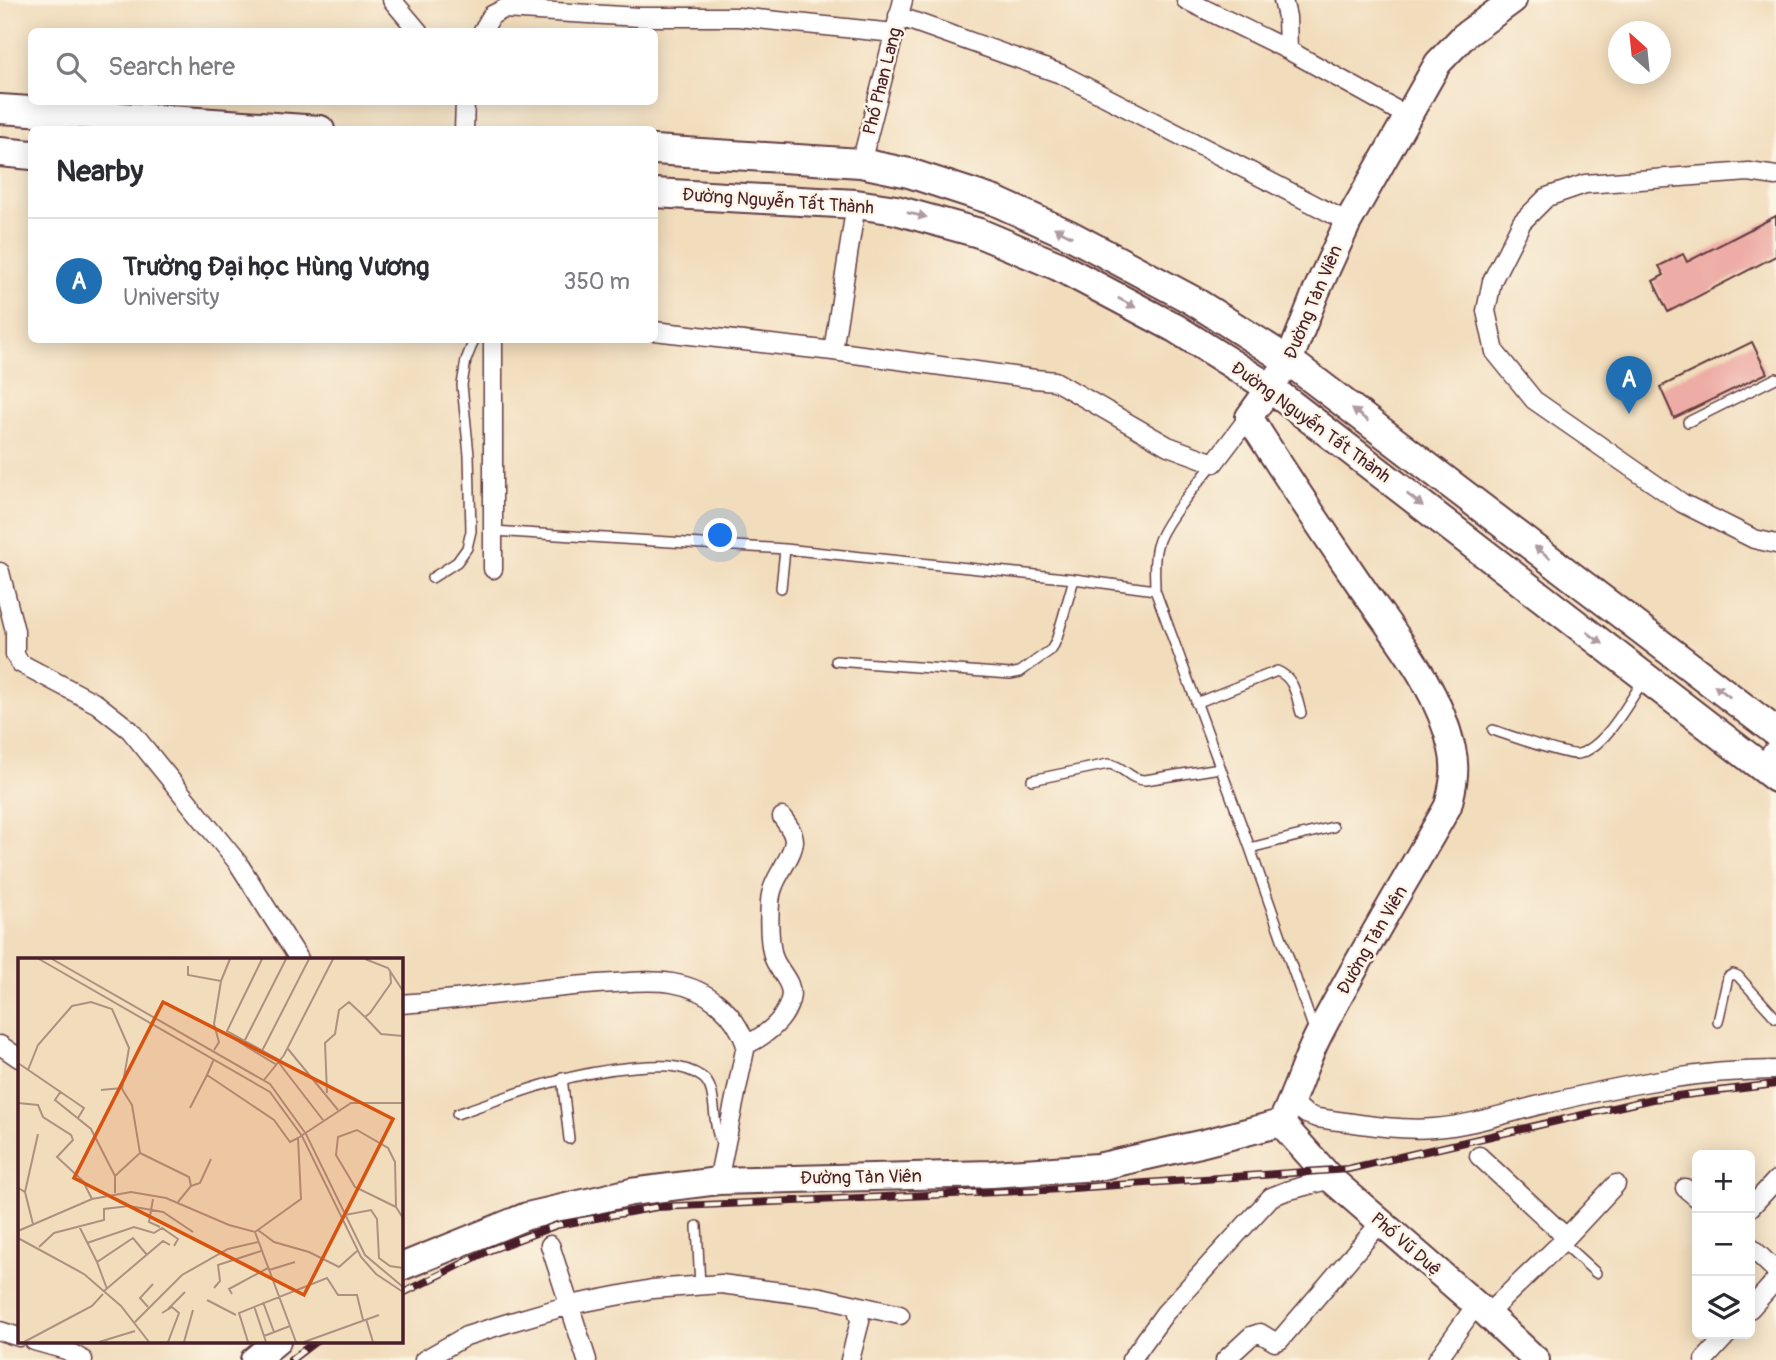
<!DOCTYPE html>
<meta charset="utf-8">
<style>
body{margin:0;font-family:Pangolin,sans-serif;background:#f7f7f7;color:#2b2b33}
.controls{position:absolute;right:21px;bottom:21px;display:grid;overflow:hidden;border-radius:10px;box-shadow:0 4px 18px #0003}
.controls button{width:63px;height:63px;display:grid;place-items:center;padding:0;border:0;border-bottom:2px solid #e1e1e2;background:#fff;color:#2b2b33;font:35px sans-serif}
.compass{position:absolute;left:1608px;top:21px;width:63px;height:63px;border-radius:50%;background:#fff;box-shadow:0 4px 18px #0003;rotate:333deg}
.you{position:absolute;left:721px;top:536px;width:24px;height:24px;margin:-18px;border:5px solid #fff;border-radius:50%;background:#1a73e8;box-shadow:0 0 0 10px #1a73e833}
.badge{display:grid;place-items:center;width:46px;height:46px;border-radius:50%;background:#1f6fb2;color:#fff;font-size:23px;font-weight:700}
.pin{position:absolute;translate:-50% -58px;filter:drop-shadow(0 2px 4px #0008)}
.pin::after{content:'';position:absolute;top:37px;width:24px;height:21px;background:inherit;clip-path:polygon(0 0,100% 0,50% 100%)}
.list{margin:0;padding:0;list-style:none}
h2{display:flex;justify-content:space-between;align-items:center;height:91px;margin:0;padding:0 28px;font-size:30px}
h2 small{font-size:23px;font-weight:400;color:#7c7c81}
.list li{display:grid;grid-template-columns:46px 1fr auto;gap:21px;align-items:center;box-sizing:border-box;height:126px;padding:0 28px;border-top:2px solid #e1e1e2}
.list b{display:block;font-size:26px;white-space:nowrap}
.list p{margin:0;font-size:23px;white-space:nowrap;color:#7c7c81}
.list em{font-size:23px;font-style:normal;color:#7c7c81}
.icon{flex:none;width:38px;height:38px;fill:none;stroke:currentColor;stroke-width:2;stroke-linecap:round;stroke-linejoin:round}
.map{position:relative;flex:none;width:1776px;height:1360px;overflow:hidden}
.search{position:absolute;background:#fff;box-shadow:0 4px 18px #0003;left:28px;top:28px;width:630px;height:77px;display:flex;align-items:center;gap:18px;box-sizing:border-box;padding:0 24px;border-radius:10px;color:#7c7c81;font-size:26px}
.panel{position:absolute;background:#fff;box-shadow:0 4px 18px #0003;left:28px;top:126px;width:630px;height:217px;border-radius:10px}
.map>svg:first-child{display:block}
</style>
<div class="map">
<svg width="1776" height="1360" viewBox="0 0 1776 1360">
<rect width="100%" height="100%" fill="#fcf5e5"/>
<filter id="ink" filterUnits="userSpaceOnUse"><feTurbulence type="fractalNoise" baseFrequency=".0143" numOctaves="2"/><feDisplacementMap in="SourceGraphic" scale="14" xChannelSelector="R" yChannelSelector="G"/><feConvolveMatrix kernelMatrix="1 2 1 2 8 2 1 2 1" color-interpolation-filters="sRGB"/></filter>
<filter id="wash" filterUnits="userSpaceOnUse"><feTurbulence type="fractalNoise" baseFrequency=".00686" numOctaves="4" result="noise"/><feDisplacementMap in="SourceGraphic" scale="28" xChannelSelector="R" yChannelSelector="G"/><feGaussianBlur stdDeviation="1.57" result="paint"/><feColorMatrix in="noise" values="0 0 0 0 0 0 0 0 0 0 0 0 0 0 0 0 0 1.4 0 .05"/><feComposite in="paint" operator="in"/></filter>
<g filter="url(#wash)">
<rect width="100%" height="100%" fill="#f1dcbb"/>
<g id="blocks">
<path fill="#edaca5" d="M1776,216V256L1668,312L1653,281L1664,275L1659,266L1683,254L1687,262Z
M1752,342L1767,373L1674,418L1660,387Z"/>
</g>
</g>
<g filter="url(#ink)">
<use href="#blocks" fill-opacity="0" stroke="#633b41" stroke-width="2"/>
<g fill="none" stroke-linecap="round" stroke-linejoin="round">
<g stroke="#633b41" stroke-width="12">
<path id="lane" d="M1688,422L1776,378
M1214,463C1198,484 1163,522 1157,546C1153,560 1155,575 1155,590L1250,848L1314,1030
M493,531L785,549L1074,579L1155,590
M432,578L457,562L467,548L471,531L469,455L462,385L466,360L474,340
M781,588L785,549
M836,661L1010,674L1020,672L1052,649L1057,638L1074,579
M1196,703L1277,671C1295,678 1296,696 1301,713
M1493,730C1508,735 1566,756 1578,754C1605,748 1628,703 1643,681
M1032,780L1108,764C1123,765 1129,780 1145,780L1220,768
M1250,848L1333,827
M1718,1022L1728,977L1733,974L1738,976L1776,1018
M562,1077L569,1139
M457,1114C516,1093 571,1072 634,1067C657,1065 682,1063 702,1077C720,1089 709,1127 724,1147
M697,1226L700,1286
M1562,1242L1596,1273"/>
</g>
<g stroke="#633b41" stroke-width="21">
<path id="street" d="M392,0L419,32
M1186,0L1288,50L1409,117
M1283,0L1287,17L1288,50
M898,16L1061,74L1348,222
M482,32L492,15L504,9L639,17H738L894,33
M464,130L465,102
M861,163L903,0
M1776,176L1749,172L1585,184L1547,197L1522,222L1492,281L1486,311L1495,352L1534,400L1682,503L1754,539L1776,544
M654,331L833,351L1035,379L1055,381L1168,446L1214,463L1249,417
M833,351L856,204
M493,569V340
M0,572L15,631V655L20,663L97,704L130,730L238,863L299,959
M1761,766L1776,747
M401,1004C467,999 532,989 598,984C622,983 648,979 672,983C708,989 735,1012 746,1045L718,1181
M0,1045L19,1058
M746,1045C764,1036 785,1021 790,1000C795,982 777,971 773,956C769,941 769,918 770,902C771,878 793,859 794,841C794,832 787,824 782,817
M1292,1102L1306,1114L1317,1118C1355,1123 1396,1131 1434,1128C1472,1125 1507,1113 1544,1104C1620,1086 1697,1070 1776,1070
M1479,1156L1566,1237
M1685,1188L1697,1198
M1750,1208L1776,1180
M550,1245L587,1360
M1750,1246L1776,1271
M1750,1309L1776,1280
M1487,1314L1562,1242L1616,1184
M0,1331L19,1337
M34,1341L66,1350L83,1360
M424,1360L466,1336L511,1322L570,1305L652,1289L721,1284L821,1297L900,1315
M850,1360L860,1321L856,1305
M1131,1360L1165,1313L1271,1197L1286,1191L1331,1179
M1225,1360L1251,1336L1260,1333L1275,1342L1280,1340L1381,1222
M1437,1360L1476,1305
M1704,1360L1728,1334"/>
</g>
<g stroke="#633b41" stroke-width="30">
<path id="secondary" d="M1281,1123L1331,1179L1487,1314L1536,1360
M401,1267L527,1216L631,1192L718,1181L992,1174L1098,1167L1200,1144L1281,1123C1296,1094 1304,1063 1319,1034C1359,957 1405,882 1448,806C1453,787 1457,769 1452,749C1438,685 1394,635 1358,582C1321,528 1284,473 1249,417L1289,361L1316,292L1348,222L1438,63L1464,36L1513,0
M254,1360L277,1341"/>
</g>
<g stroke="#633b41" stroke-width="32">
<path id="primary" d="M0,109L320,130
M654,150L861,163L909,173L995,201L1070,235L1192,300L1289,361L1776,732
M0,152L32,155
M654,193L856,204L896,210L979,233L1058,266L1175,328L1270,388L1776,778"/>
</g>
<use href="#lane" stroke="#fff" stroke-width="9"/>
<use href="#street" stroke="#fff" stroke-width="18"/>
<use href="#secondary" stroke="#fff" stroke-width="26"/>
<use href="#primary" stroke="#fff" stroke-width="28"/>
<g stroke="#4a1f2b" stroke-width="8">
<path id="rail" d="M401,1294L490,1250L557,1225L657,1207L1044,1190L1348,1169L1652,1099L1776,1084
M291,1360L316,1341"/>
</g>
<use href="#rail" stroke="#fcf5e5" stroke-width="5" stroke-dasharray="16" stroke-linecap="butt"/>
</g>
<defs><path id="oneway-solid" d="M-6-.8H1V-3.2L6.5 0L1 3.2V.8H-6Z" transform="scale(1.75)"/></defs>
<g fill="#ae9aa0">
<use href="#oneway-solid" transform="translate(917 215) rotate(13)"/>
<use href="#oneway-solid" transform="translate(1063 232) rotate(-153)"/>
<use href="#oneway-solid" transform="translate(1127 303) rotate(28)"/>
<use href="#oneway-solid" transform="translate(1360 415) rotate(-143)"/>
<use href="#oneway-solid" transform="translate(1415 500) rotate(38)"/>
<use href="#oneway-solid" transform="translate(1542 552) rotate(-143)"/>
<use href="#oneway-solid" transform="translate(1595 638) rotate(37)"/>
<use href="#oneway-solid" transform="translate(1722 691) rotate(-142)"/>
</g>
</g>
<g text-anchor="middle" stroke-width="5" stroke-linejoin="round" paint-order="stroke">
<g font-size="18" fill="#4a1f2b" stroke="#fcf5e5">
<text transform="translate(882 81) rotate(-76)" y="6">Phố Phan Lang</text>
<text transform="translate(778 201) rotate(4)" y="6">Đường Nguyễn Tất Thành</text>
<text transform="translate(1313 302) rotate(-67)" y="6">Đường Tản Viên</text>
<text transform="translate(1311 422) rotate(36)" y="6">Đường Nguyễn Tất Thành</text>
<text transform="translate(1372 940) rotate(-60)" y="6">Đường Tản Viên</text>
<text transform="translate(861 1177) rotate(-1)" y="6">Đường Tản Viên</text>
<text transform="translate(1406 1244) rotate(41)" y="6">Phố Vũ Duệ</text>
</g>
</g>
<g transform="translate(18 958)">
<rect width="385" height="385" fill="#f1dcbb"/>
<path fill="none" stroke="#ae9081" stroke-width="2" d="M21,1L252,134L284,178L343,299L358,316L385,334M34,1L252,126L288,176L347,297L385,329M244,1L209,73L263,103M347,1L370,10L385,33M170,8V17L203,23L196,66L201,84L196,92M203,23L212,1M347,59L363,76L385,78M221,84L259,107M226,84L268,1M270,91L320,152M244,93L291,1M196,101L189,117L256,162L272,184L280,180M0,105L66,150L60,160M261,105L305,162M10,112L20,87L54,48L73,44L94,51L111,90L104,131L114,147L122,195L97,218V235M246,122L266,97L315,1M83,132L104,130M43,133L37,142L73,171L97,218M309,135L307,85L317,76L321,52L331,44L347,59L352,55L373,25L372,12M0,145L20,147L25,159L53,177L55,182L39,199L65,223L74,241M172,150L189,117M122,195L171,219L173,228L160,244M173,228L182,225L193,201M0,230L7,234L15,266M7,234L20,176M135,241L131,264L142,269M378,249L337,229L318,197L320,179L339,172L370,190L377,204L378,249L385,260M327,257L353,252L359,261L361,300L372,308L385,310M61,268L79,304L115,280L129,297M240,272L256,284L291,294L321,309L339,293M0,273L74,241L113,234L148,240L211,267L237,274L283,241L280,180L333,145H385M237,274L278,384M0,280L66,316L103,348L131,384M69,285L116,269L136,275L144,270L160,281L156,288M21,289L36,275L86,262V251L111,248L145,254L175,274M79,304L89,331M251,312L277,304M196,330L202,323L200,307L243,293M86,333L145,283L152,287M214,336L211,331L250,310M189,342L218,357M245,344L256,374M236,348L248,384M130,349L122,340L135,326M150,351L167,334M144,355L154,349L161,355L150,384M348,361L355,384M117,364L164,317L210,291L240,284M246,378L272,368M6,384L74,348L85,336M81,384L117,373M166,384L175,352M230,384L221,355L309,320L320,337H339L345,362M286,384L361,357"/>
<path fill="#d8530f" fill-opacity="0.15" stroke="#d8530f" stroke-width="3.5" d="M145,44L375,161L286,337L56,220Z"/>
<rect width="385" height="385" fill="none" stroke="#4a1f2b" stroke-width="3.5"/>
</g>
</svg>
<div class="controls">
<button>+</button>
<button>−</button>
<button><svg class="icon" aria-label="layers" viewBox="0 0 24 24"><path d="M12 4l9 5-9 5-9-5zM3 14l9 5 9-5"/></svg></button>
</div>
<svg class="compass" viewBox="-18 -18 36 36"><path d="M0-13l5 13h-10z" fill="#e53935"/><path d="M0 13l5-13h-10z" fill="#7c7c81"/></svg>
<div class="you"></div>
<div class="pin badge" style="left:1629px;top:414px">A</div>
<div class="search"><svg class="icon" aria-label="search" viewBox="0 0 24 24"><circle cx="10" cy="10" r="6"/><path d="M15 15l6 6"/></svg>Search here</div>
<section class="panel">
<h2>Nearby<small></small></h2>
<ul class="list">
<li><span class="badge">A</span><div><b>Trường Đại học Hùng Vương</b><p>University</p></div><em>350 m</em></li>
</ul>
</section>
</div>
